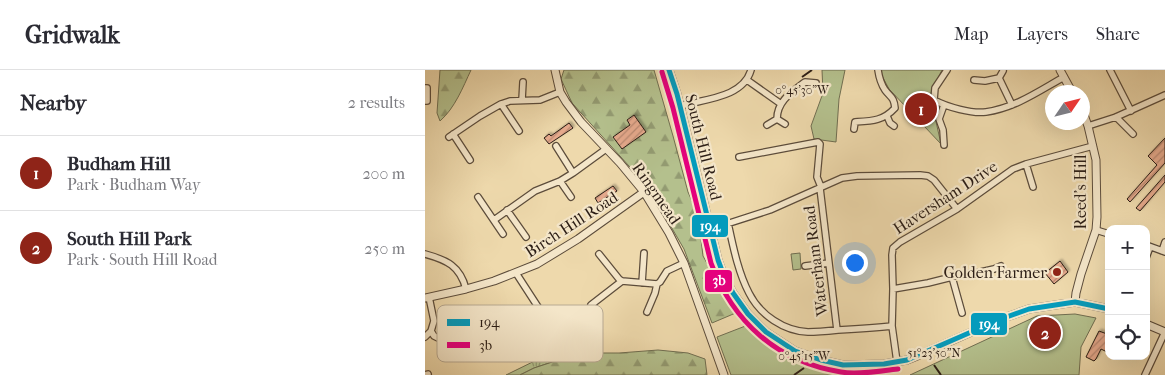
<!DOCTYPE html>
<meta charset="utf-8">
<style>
body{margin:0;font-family:"IM FELL French Canon",serif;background:#f7f7f7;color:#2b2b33}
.controls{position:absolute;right:15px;bottom:15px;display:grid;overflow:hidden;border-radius:10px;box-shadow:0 5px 20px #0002}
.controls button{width:45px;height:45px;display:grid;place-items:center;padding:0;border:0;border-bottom:1px solid #e1e1e2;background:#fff;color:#2b2b33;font:25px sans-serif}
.compass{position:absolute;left:620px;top:15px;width:45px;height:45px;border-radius:50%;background:#fff;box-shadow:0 5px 20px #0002;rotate:55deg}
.you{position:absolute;left:429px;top:192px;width:18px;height:18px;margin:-12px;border:4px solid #fff;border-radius:50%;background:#1a73e8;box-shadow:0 0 0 8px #1a73e833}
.badge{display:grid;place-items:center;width:32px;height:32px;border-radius:50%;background:#8f2418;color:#fff;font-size:16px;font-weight:700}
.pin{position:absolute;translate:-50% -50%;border:2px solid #fff;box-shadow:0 1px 5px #0006}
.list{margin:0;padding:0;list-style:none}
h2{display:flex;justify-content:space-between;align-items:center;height:65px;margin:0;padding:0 20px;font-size:21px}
h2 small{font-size:16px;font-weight:400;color:#7c7c81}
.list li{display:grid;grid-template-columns:32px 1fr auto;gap:15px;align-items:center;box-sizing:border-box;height:75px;padding:0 20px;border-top:1px solid #e1e1e2}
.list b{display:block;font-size:19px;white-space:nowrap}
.list p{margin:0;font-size:16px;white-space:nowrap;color:#7c7c81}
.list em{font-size:16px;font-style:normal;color:#7c7c81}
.icon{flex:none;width:28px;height:28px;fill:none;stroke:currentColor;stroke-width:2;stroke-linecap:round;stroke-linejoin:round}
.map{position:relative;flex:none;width:740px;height:305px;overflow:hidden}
header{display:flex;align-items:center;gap:30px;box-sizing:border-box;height:70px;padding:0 25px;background:#fff;border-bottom:1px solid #e1e1e2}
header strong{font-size:24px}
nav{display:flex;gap:28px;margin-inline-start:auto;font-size:18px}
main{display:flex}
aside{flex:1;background:#fff}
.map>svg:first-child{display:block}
</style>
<header>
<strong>Gridwalk</strong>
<nav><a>Map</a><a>Layers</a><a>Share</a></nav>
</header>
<main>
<aside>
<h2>Nearby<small>2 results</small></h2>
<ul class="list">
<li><span class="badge">1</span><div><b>Budham Hill</b><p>Park · Budham Way</p></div><em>200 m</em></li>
<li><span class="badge">2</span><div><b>South Hill Park</b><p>Park · South Hill Road</p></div><em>250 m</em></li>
</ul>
</aside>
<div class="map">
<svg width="740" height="305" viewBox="0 0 740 305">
<defs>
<pattern id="grass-tufts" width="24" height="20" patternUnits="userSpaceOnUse" patternTransform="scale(1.25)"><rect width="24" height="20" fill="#b4c08d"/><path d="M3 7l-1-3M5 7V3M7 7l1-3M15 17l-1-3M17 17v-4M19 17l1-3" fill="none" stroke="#939b72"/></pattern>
<pattern id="forest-firs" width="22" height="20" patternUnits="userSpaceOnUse" patternTransform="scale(1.25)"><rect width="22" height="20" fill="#b4c08d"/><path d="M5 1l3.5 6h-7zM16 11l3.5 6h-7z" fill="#939b72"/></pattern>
<pattern id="building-hatch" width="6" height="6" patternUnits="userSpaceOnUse" patternTransform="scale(1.25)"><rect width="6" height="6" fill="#e5a98c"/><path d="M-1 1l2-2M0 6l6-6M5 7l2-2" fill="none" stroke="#ba8971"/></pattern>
<filter id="shadow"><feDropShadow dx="2" dy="-2" stdDeviation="1" flood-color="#0004"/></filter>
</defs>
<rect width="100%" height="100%" fill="#eed9ac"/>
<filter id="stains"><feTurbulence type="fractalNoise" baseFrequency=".004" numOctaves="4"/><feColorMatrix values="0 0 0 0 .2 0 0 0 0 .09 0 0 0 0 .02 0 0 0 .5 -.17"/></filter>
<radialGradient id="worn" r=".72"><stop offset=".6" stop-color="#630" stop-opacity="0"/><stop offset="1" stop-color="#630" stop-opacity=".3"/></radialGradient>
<path fill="url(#grass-tufts)" stroke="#706e51" d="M375,183L376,199L368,200L366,184Z
M146,279L145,286L109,298L95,305H81L126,283Z"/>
<path fill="url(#forest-firs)" stroke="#706e51" d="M15,0H46C38,17 30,38 15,51L12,43Z
M139,0H229L248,66L263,122L273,145L278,186L294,215L313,242L287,253L259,179L223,117L147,33L136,9Z
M233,280L263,283L280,289L282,305H95L109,298L155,283H194Z"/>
<path fill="#b4c08d" stroke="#706e51" d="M397,0H420L414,29L411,72L389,69L386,56L398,23Z
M456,0H517L505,25L516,74L464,19L455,2Z
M650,244L671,248L656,277L654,305H485L612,246Z
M323,255L359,282L419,305H306L292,267Z"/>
<path fill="url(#building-hatch)" stroke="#2b1d15" filter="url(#shadow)" d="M209,45L221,62L197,79L188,67L205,55L202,50Z
M144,53L148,58L124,74L119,68L124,64L126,66Z
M740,68V93L705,132L702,129L732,95L723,86Z
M740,105V112L715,141L711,138Z
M188,116L192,121L173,133L170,128Z
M635,191L643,202L629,214L620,203Z
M674,261L682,264L684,267V283L676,279L671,289L669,291L661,287Z"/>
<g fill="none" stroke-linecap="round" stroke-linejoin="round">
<g stroke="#5c4c3b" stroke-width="8">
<path id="minor" d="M522,0L510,18L509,30C522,37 547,44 561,42C590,38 614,21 639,7
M685,0L706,41
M574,8L587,35
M322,10L356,34
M549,10L560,11L574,8L578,1
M0,18H2V31H0
M97,30L98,12
M76,34L94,61
M519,35L514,49L518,60L519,75
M255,36C279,29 318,28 326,0
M462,46L465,53L469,56
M691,47L708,64
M352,49L360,54
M342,55L352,49C352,31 367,22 380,12L391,13
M663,56L691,47L740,25
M429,59L430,52C447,51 458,51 470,38C469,27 466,28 460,20C456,14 454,7 453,0
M28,64L45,90
M24,67L55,46L76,34L85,31L115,30L135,22
M131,76L148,103
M314,87L393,72L395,74L392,107L396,117
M601,94L608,117
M135,111L146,127
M395,118L412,260
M53,127L78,164
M82,140L101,167
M69,150L110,121L135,111L148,103L181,79
M303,153C308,176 313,202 324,223C335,245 359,261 383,262C393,262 403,261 413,260C431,259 449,258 467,256
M286,159L345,140L417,108L432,106L495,105L503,106L509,110L532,139
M671,160L684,164
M721,175L740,182
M737,181L740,172
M0,184C22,190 35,196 41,219
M174,184L194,209L197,211L232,214L235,212L242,201L259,193
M721,188L725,177
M380,196L404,193
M91,203L115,240L129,247L169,248
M527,207L537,243
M217,213L219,183
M468,219L503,213L543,203H551L569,199L576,196
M4,227L9,251L6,261L9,266L13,268L50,263L74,258
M166,235L197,211
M222,242L230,223L232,214
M40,249L59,246L61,248L63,260
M145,260L164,259L162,248
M50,263L55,288L66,283
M0,267L6,261
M472,292L467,256L468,219L467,185L468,178L475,172L532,139L588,99L601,94L668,76
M0,305L3,304
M720,305L740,262"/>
</g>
<g stroke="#5c4c3b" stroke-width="9">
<path id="tertiary" d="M130,0L135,22L141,32L156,52L195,93L219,122L244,163L259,193L299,305
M244,0L252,24L293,190L299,206L308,223L323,244L341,262L370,281L396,290L418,295L459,294L482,290L492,286L576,249L604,239L650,232L684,239
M635,0L647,22
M0,228L41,219L69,211L112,194L153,169L219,122
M650,232L651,223L656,204L671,160L672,147L671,90L663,56L658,42
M721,254L740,262"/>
</g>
<use href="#minor" stroke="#f4e6c9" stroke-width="5.5"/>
<use href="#tertiary" stroke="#f4e6c9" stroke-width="7"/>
<g stroke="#f4e6c9" stroke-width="9">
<path id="bus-1" d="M244,0L252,24L293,190L299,206L308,223L323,244L341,262L370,281L396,290L418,295L459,294L482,290L576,249L604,239L650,232L684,239"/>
</g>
<g stroke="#f4e6c9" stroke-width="9">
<path id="bus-2" d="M237,2L248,38L286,193C308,252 352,292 416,302C434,305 454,301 473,299"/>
</g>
<use href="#bus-1" stroke="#049bbc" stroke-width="5"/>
<use href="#bus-2" stroke="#e5007d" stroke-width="5"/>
</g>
<path fill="none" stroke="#2b1d15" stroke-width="2" d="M377,7L387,0M509,295L516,305M369,305L379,298"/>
<circle fill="#8f2418" stroke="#f4e6c9" stroke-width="2" cx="632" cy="202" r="5"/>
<g text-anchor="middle" stroke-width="4.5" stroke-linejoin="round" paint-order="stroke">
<g font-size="16" fill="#2b1d15" stroke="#f4e6c9">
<text transform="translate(279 77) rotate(76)" y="6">South Hill Road</text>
<text transform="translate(655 122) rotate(-90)" y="6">Reed's Hill</text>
<text transform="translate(232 123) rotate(55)" y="6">Ringmead</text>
<text transform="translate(520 127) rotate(-33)" y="6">Haversham Drive</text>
<text transform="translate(146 154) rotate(-33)" y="6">Birch Hill Road</text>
<text transform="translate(390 191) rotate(-97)" y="6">Waterham Road</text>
</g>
<g font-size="16" fill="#2b1d15" stroke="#f4e6c9" text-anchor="end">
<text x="622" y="208">Golden Farmer</text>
</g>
</g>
<rect x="12" y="235" width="166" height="57" rx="8" fill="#f4e6c9" stroke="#b8aa93" stroke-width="1"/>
<rect x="22" y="249" width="23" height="7" fill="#049bbc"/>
<rect x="22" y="272" width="23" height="6" fill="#e5007d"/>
<g font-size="14" fill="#2b1d15">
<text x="54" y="257">194</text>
<text x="54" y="280">3b</text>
</g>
<g font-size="12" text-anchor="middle" fill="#2b1d15" stroke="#f4e6c9" stroke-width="4.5" stroke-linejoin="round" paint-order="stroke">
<text x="377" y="24">0°45'30"W</text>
<text x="509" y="287">51°23'50"N</text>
<text x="379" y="290">0°45'15"W</text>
</g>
<g stroke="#f4e6c9" stroke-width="2">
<rect x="266" y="144" width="38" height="24" rx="5" fill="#049bbc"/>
<rect x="279" y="199" width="29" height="24" rx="5" fill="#e5007d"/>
<rect x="545" y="242" width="38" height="24" rx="5" fill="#049bbc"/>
</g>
<g font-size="14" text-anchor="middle" font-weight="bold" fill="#fff">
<text x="285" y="161">194</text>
<text x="294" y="215">3b</text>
<text x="564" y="259">194</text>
</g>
<rect width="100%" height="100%" filter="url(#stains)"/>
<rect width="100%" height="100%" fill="url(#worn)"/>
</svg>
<div class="controls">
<button>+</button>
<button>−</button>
<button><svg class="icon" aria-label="locate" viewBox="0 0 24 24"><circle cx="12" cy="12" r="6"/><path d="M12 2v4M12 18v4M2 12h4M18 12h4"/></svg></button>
</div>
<svg class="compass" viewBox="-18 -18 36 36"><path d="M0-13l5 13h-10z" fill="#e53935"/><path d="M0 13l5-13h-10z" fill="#7c7c81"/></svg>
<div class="you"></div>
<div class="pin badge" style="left:496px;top:39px">1</div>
<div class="pin badge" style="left:620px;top:263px">2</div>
</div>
</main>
